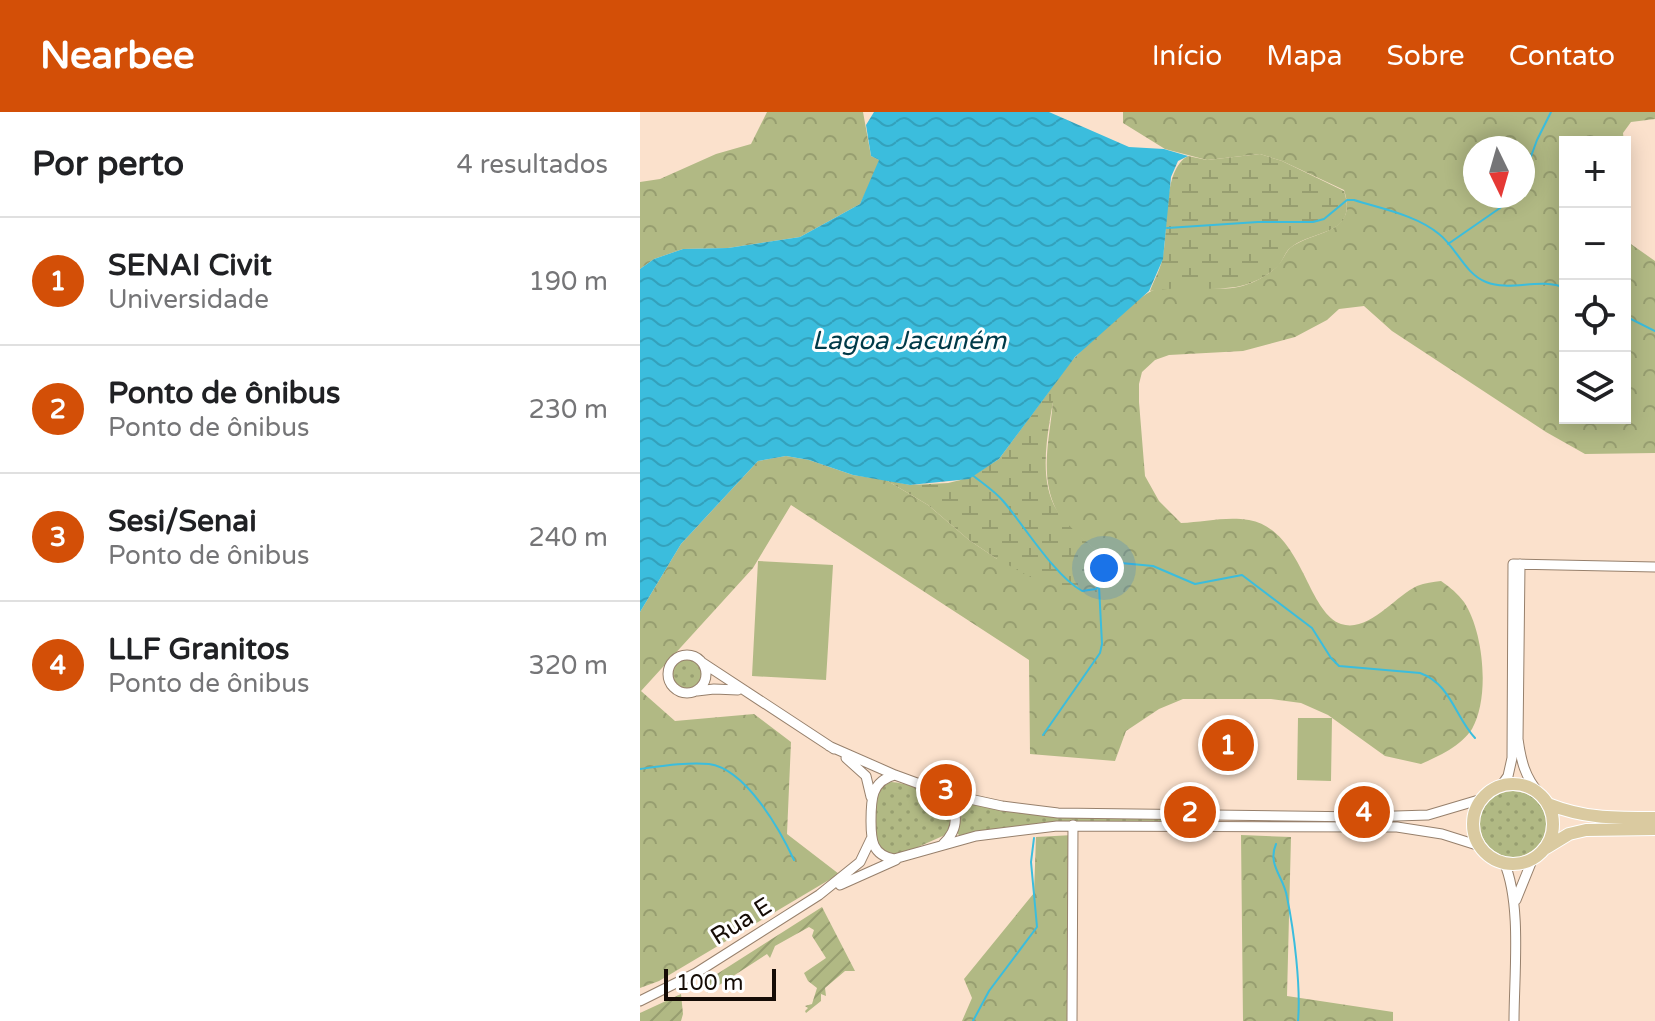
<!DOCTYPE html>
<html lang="pt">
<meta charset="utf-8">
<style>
body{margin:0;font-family:"Varela Round",sans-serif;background:#f6f6f6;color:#202124}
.controls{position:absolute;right:24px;top:24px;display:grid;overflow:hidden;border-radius:0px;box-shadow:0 4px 20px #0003}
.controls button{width:72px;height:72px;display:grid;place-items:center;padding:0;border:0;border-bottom:2px solid #e0e0e0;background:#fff;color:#202124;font:40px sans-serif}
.compass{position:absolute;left:823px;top:24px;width:72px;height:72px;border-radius:50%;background:#fff;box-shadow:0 4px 20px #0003;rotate:175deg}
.scale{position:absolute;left:24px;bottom:20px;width:112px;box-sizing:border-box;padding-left:8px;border:4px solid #150c06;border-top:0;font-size:22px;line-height:28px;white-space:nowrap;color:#150c06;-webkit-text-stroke:6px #fff;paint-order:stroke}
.you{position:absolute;left:464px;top:456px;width:28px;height:28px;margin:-20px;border:6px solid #fff;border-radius:50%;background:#1a73e8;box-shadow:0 0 0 12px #1a73e833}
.badge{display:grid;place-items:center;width:52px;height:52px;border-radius:50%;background:#d34f07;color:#fff;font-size:26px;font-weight:700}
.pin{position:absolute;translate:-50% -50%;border:4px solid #fff;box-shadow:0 2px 8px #0006}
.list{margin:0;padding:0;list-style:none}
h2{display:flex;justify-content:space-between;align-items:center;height:104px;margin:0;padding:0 32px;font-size:34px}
h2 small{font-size:26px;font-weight:400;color:#757577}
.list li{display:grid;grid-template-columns:52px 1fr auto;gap:24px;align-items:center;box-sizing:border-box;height:128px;padding:0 32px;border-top:2px solid #e0e0e0}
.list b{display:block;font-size:30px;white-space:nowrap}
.list p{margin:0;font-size:26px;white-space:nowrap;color:#757577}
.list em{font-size:26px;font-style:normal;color:#757577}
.icon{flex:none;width:44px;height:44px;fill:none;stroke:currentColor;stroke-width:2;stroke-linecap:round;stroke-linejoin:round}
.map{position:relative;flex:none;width:1015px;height:909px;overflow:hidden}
header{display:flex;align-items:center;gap:48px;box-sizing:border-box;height:112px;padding:0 40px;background:#d34f07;color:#fff}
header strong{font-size:38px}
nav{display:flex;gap:44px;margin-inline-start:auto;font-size:28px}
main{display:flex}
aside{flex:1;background:#fff}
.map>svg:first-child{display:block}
</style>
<header>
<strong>Nearbee</strong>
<nav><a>Início</a><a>Mapa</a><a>Sobre</a><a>Contato</a></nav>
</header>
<main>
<aside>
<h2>Por perto<small>4 resultados</small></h2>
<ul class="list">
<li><span class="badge">1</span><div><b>SENAI Civit</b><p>Universidade</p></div><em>190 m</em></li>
<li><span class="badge">2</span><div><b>Ponto de ônibus</b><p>Ponto de ônibus</p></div><em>230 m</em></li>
<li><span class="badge">3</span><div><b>Sesi/Senai</b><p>Ponto de ônibus</p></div><em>240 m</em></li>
<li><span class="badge">4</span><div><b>LLF Granitos</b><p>Ponto de ônibus</p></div><em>320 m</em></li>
</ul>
</aside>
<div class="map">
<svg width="1015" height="909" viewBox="0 0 1015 909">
<defs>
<pattern id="grass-dots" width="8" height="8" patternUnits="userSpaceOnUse" patternTransform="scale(2)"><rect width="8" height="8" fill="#b1b984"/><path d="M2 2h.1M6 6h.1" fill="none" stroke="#979e70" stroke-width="1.8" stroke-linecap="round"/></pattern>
<pattern id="forest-crowns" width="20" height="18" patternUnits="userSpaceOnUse" patternTransform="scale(2)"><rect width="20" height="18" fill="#b1b984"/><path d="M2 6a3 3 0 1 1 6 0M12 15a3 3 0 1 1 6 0" fill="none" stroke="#979e70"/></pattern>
<pattern id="wetland-marsh" width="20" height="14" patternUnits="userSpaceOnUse" patternTransform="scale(2)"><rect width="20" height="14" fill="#b1b984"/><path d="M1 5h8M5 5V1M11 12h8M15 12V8" fill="none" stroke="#979e70"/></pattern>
<pattern id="garden-furrows" width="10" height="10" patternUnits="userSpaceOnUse" patternTransform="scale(2)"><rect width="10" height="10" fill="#b1b984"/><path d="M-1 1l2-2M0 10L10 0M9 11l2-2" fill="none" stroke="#979e70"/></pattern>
<pattern id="water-waves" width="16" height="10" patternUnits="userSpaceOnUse" patternTransform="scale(2)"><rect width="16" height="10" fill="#3bbddd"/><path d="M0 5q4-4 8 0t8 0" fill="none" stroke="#33a1bc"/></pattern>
</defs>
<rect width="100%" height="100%" fill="#fbe1cc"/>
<path fill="url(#grass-dots)" d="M30 562a17 17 0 1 1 34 0a17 17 0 1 1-34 0Z
M251,670C264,670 298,682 306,691C311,697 311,703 312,710L305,723L260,743L242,739C231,721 228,679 251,670Z
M840 712a33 33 0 1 1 66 0a33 33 0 1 1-66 0Z
M321,690L410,705L541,707V710H409L320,724L317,721L321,706L319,692Z"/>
<path fill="url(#forest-crowns)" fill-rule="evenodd" d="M127,0H223L231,44L239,48L238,56L220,92L160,125L88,136L43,137L14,147L0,157V70L20,67L76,42L111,32Z
M483,0H1015V7L991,10L983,21L984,30H925V306H985V109L988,130L1015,149V341L945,342L906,320L752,219L724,194L699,197L687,208L655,225L603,239L529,243L515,248L502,260L499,272V290L505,364L519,389L541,411C563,410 587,404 609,408C663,418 666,499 701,512C729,521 755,484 777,474C785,471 793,470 801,469C810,475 818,482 824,490C844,520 850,586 832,617C821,634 799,644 781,652L745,644L688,603L661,591L631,587H543L519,597L486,619L475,649L390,642L389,548L151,393L113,456L1,579L35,609L114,602L151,630L147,722L199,762L19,869L0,876V500L41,432L118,349L146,344L169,348L213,363L246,368L288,393L329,428L357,447L457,439C444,428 426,415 418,401C400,369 408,333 412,299C413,290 412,277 416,269C423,253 491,191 508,181C533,166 570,181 598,175C613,172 630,163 640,151C643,147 646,140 650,136C673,118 719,123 704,78L642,49L620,42L567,48L525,37L483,11ZM835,36H883V84H835Z
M433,723L434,909H322L332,886L324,867L394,781L396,725Z
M601,723L651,725L647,884L753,900V909H603Z"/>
<path fill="url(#wetland-marsh)" d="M620,42L642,49L704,79C719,125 671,117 649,137C645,141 643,148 639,153C628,164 611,173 596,175C567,179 538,174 510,179C514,168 521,156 523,144C529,116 522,58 548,44L567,48Z
M416,270C411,310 393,369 421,404C431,417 445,428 457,439V460L435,475L400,470L357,447L329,428L288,393L246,368L270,373L308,371L329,366L359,347Z"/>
<path fill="url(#garden-furrows)" d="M182,795L215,859H205L185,876L186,884L181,882V889L166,901L165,899L168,896L165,894L172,892L177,876L168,869L164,861L186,846L172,824L174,818L169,815L135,834L130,846L127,842L67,881L66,869Z
M41,882L43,902L41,909H0V901Z"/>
<path fill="#b1b984" d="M118,449L193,453L186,568L112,564Z
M658,606H692L691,669L657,668Z"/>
<path fill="url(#water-waves)" d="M234,0H409L489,35L524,37L548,44L538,49L531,65L523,147L509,179L435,245L359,347L329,367L270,373L213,363L169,348L146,344L118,349L41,432L0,500V157L14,147L43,137L88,136L160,125L220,92L239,48L231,44L226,13Z"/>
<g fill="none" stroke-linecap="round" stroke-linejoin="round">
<path stroke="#3bbddd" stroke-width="2" d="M883,66L897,28L911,0
M527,116L618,110H673L684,107L707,88H714C742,97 776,103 799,122C816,135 825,162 846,170C871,180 900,165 925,176
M808,132L860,96L870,84
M985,204L1015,219
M331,362C342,371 355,379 364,390C385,415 415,464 442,479L456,477L476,453L481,451L513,454L555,472L602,463L672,516L691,546L699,554L780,561C811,572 815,605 835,626
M403,623L460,541L462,532L459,474
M0,657C22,654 47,650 69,652C106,657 140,718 154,748
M636,732C627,753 644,765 647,785C654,819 661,875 658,909
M333,909L349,879L397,815L391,750L394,726"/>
<g stroke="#97806c" stroke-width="11">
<path id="minor" d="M880,452L878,627C881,649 885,665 899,681
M28 562a19 19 0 1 1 38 0a19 19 0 1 1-38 0Z
M63,551L194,637
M57,579L74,577L98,578
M189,634L255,663L307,682L362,694L418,701L724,705L788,703L842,687
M206,646L226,664L231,685
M255,663C231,669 231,688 231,709C231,728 232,743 254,747L336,724L417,714L757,715L802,722L840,734
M861,674L868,664L872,646L873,452L1015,455
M303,680C319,696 320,717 303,732
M864,750C882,792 874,863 874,909
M200,773L256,748
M876,788L893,746
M0,889L56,861L179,783L220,750L231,727
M432,909L433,713"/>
</g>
<g stroke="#fff" stroke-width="14">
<path id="major" d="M833 712a40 40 0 1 1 80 0a40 40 0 1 1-80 0Z
M908,692C946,707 975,706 1015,706
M906,736L929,722L946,718L1015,717"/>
</g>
<use href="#minor" stroke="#fff" stroke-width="9"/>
<use href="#major" stroke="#dacaa0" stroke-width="12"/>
</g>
<g text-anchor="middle" stroke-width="6" stroke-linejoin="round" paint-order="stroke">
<g font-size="24" fill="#150c06" stroke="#fff">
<text transform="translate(101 809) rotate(-32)" y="8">Rua E</text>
</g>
<g font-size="26" font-style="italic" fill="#003a48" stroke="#fff">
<text x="269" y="237">Lagoa Jacuném</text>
</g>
</g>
</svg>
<div class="controls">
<button>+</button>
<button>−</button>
<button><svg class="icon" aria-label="locate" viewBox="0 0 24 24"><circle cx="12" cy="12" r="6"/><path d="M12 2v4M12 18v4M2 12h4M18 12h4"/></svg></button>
<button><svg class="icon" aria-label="layers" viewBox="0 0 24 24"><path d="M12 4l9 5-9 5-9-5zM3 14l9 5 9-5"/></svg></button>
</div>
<svg class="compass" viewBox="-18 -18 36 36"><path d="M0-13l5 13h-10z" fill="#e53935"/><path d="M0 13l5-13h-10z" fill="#757577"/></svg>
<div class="scale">100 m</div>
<div class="you"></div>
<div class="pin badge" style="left:588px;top:633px">1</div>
<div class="pin badge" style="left:550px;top:700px">2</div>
<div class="pin badge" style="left:306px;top:678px">3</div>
<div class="pin badge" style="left:724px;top:700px">4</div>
</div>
</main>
